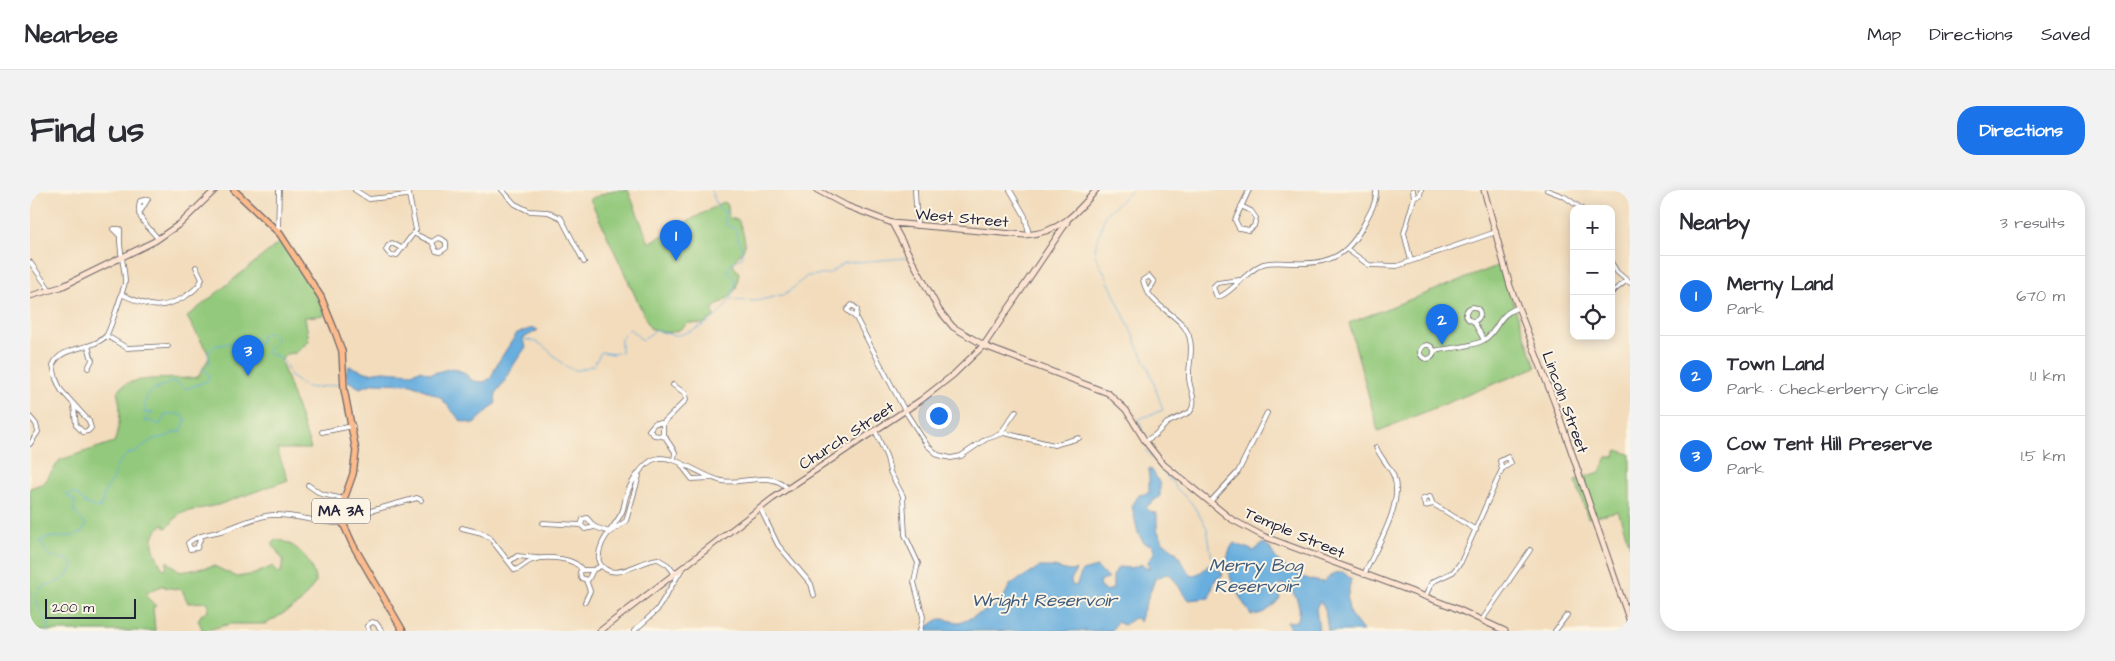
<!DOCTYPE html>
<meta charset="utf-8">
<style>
body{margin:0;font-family:"Architects Daughter",sans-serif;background:#f2f2f3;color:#2b2b33}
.controls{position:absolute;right:15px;top:15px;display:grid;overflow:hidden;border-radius:10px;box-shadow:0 2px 12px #0003}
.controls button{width:45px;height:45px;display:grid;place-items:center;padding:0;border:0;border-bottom:1px solid #e1e1e2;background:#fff;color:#2b2b33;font:25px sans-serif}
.scale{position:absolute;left:15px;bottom:12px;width:91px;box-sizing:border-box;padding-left:5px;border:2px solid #22223b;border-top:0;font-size:14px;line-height:18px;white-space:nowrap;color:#22223b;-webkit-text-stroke:4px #fcf5e5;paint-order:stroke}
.you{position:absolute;left:908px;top:225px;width:18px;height:18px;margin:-12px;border:4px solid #fff;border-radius:50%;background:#1a73e8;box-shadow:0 0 0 8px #1a73e833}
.badge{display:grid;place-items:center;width:32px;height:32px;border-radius:50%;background:#1a73e8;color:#fff;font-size:16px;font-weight:700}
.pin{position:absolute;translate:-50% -41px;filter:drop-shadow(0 1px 2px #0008)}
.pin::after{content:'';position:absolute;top:26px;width:18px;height:15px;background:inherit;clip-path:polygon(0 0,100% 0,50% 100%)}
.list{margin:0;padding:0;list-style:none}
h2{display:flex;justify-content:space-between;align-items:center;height:65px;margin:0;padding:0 20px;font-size:21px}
h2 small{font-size:16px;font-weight:400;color:#7c7c81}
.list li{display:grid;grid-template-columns:32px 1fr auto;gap:15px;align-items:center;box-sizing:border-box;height:80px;padding:0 20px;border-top:1px solid #e1e1e2}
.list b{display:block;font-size:19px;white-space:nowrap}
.list p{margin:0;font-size:16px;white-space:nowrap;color:#7c7c81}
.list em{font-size:16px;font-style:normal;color:#7c7c81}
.icon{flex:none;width:28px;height:28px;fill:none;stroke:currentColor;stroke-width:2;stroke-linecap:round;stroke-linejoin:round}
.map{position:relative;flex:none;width:1600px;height:441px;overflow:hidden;border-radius:20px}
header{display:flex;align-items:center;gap:30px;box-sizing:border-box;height:70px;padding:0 25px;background:#fff;border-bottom:1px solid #e1e1e2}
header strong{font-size:24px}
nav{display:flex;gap:28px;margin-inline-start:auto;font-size:18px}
.intro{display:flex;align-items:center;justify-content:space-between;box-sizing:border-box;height:120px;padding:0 30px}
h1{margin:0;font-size:35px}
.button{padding:12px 22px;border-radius:20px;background:#1a73e8;color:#fff;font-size:18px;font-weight:700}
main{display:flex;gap:30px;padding:0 30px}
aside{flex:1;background:#fff;border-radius:20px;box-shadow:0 2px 12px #0003}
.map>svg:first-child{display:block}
</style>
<header>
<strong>Nearbee</strong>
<nav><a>Map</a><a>Directions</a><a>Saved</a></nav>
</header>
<div class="intro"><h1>Find us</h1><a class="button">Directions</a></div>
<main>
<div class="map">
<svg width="1600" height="441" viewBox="0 0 1600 441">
<rect width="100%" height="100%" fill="#fcf5e5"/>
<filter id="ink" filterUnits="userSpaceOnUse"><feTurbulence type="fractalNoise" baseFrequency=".02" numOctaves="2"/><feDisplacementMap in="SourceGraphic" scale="10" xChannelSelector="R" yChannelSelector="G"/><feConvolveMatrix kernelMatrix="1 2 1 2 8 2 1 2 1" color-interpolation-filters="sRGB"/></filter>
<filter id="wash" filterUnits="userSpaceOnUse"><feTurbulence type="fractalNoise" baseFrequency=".0096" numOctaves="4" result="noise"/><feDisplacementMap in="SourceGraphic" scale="20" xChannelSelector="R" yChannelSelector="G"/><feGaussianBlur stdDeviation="1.12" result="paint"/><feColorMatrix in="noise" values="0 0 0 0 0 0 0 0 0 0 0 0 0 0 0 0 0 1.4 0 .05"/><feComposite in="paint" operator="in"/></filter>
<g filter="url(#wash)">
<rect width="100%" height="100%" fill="#f2dcbc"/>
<path fill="#93c97b" stroke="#5a765b" d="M583,0H598L619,53L693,12L698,15L699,28L708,30C711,36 717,51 714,58C711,65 705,67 703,75L709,83L706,99L697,109L683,118L684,127C666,138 678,133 658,133C646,145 635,144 620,138L560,9Z
M251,51L284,101L296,125L275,127L279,151L266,163L256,164L251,171L281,259H247L258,290L188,315L150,323L138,337L135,338L134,334C115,346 124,361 132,378L136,379L137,371L151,382L184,376L207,387L225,384L243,376L247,383L251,382L253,370L242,354L246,349C269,354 281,370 286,392L270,413L236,434H200L173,441L168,430L171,425L178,421V412L158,413L152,400L134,397V395L118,402L116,406L126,416L123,417L125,441H0V298L14,293L30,270L84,252C90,239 92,215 87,202C97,183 147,191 168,187L179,168L178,163L157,127Z
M1470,75L1506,177L1348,241L1319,133Z
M1587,260L1600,264V356L1588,321L1558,328L1545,290L1570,282L1577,267H1584Z"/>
<path fill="#68aede" stroke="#45688c" d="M503,138L508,140L492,149L496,157C489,167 484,173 479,184C475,194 462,201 466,213L444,234L431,231L410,207L382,194L344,193L330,198L318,191L316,182L319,176L339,183L353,181L382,183L390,180L400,184L422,178L433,182L443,191L454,192L461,188L467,174L487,143Z
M1119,279L1122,280L1130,294V306L1116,317L1118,320L1127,324V339L1132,351L1146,362L1160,385C1168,386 1176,379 1180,373L1191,381L1193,385L1185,390L1179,408L1158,410L1141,385L1136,384L1125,389L1109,432L1108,429L1104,428L1094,435L1087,432L1081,441H893C912,425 908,428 930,433L970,414L980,395L1009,377H1024L1039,381L1046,380L1041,390L1042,395L1046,396L1052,381L1067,377L1078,389L1069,391L1070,397L1075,401L1083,399V386L1088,377L1101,378L1112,374L1119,380L1118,372C1121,366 1127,364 1122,355L1114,353L1108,343L1102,316L1109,305L1119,303Z
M1204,353L1224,361L1233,353C1242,356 1241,364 1248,370C1260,383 1276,390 1293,392L1304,383L1313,382L1321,389L1317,409L1320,424L1333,441H1298L1295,419L1290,411L1286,418L1289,441H1261L1257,432L1267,431C1274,417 1264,397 1250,394L1248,398L1250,408C1242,418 1234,425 1221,425C1209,406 1186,374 1204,353Z"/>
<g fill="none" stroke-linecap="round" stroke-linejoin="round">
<path stroke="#68aede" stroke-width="1" d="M1077,88L1064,63L1075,25L1102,0
M1078,91L1120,182L1133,220L1109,229L1113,243L1117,246
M700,110L726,111L756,104L777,86L798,84L814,73L876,68
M492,150C520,147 528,182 549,180C554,179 559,176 564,175L571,162L583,164L591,162V148L600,139L612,150L626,140C632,142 642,146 648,145C675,139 705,118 705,89L698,81L701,74L712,67C713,57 707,48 705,38L697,36L694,29L696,22L688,18L681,0
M1116,260L1149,301L1161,312L1177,338L1183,375
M18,441L19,435L6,413V403C14,389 34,400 43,375L40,370L19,366L10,351C21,342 49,354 56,335L44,321L45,310L38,307L37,304L45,303L55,313L70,319L74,303L84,287L87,275L97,264L107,261L123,249L136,247L144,242H151L156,229L150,224H136L130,234L128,235L121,231L115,232V229L123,222L114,223L117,204L140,192H147L156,199L179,190V185L173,179L180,174L178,163L185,156L224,148L230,153L232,145L240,142L248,150L238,158L237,162L250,168L255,173L260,186L274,196L283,198L311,194"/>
</g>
</g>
<g filter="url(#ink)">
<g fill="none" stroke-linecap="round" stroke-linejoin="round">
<g stroke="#6b6368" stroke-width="5.5">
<path id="minor" d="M325,0L339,9L378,5
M472,0L485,14L499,21L518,22L531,28L554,72
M885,0L887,36
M980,0L995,26L999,45
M1517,0L1535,7L1552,19
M1384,8L1390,5L1391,0
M1211,16L1221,21L1226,28L1224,36L1219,40L1209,38L1205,30L1219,0
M109,24L118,9L110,11C105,30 118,35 128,49
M248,42L249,0
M385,44L402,52L408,48L412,49L416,52V58L410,62L406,61L402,52
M371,58L362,53L358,56L356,60L361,66L367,65L386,40L378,0
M1318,60L1339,75L1367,76L1466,42
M1381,71L1374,43L1384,8L1383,0
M0,72L20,100
M1581,72L1587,82L1600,93
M1209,90L1187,93L1183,97L1187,107C1198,107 1217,80 1233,74C1243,71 1254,73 1264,73C1300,75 1319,65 1335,32C1340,22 1347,12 1346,0
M1581,103L1596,91
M91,104C118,116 129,122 156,106C163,101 169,97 172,89L166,77
M822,115L827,119L826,128L817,120Z
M1436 124a7 7 0 1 1 14 0a7 7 0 1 1-14 0Z
M826,128L875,221L897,255L908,265L921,268L931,266L956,249L974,243L1024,255L1049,248
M1444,132L1454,150
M77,146L97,158L138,156
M1390 162a7 7 0 1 1 14 0a7 7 0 1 1-14 0Z
M58,156L62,170L58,178
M1404,161C1418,158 1443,157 1454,150C1469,140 1467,125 1487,118
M44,216L46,235L53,242L58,241L61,238L59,231L31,200L26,189L23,175C31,155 62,161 76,146C79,143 94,98 95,92C95,77 89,62 90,46L83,39H90V46
M0,227L6,234L8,242L0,254
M633,233L656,210L655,203L643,195
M633,233V244L645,262L644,270
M633,233H625L619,240L624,245L636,247
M845,240L857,268L860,282L873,306L875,345L888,373L884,392L893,427L890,441
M292,242L323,236
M970,244L986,221
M1115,251L1125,245L1137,233L1160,222C1168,210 1160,201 1159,189C1158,175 1164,160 1159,146C1151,123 1119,118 1113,90L1119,86L1124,92L1118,102
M652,276L662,289L683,288
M278,295L291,304L314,309
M1180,312L1208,282L1237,223
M1403,314L1400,307L1393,309L1395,316L1403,314L1446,340
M730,318L748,355L781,394L784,405
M314,331L319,327L387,308L391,310
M513,333L551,335L555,339L565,337L557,328L553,329L551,335
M565,337L579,342
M432,338L452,343L460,348L485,380C492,378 496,372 502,370C515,366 545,367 552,380
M579,343L596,331L609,286
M171,347L167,358L160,359L158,353C167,345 180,344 191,341C208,336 225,326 243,325C266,324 289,334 313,333
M479,372L487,366L507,368
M563,380L558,390L551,388L550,382L552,380H563L571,376
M645,384L638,375L628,369C610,370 582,395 569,372C566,352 584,339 592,322C595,316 594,310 597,304C601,292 613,273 625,269C644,263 672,287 692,291C712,295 742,280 757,298
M1334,385C1345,359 1374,315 1364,287C1360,276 1351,269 1346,257
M1395,407L1402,392L1423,382L1431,372L1472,279L1470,271L1478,267L1481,273L1472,279
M555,412L560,401L556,390
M1452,430L1500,360
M339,441L337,436L342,432L346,433L352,441
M604,441L627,420L652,379
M1525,441L1537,425"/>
</g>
<g stroke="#6b6368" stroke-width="7">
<path id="secondary" d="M787,0L817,16L862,33L995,45C1029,43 1046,24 1066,0
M1454,0L1480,96L1525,214L1600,432
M862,33L909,120L923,137L957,157L1078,203L1096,220L1115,251L1133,274L1201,329L1233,346L1423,417L1475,441
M0,106L31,97L125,51L151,33L185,0
M570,441L742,309L891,210L923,185L954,155L1037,32"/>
</g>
<g stroke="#6b6368" stroke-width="8">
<path id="primary" d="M204,0L250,44L291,107L304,139L312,161L314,199L326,261L323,284L313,312V333L323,355L373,441"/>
</g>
<use href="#minor" stroke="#fff" stroke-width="4"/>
<use href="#secondary" stroke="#fde4d1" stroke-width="5"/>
<use href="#primary" stroke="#fbbb8c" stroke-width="5.5"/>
</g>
</g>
<g text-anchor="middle" stroke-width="4" stroke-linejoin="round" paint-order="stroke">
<rect fill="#fcf5e5" stroke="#63616e" stroke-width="1" x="282" y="308.5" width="58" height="25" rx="4"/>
<g font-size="15" font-weight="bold" fill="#22223b">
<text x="311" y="326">MA 3A</text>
</g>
<g font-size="16" fill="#22223b" stroke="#fcf5e5">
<text transform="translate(932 27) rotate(5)" y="6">West Street</text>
<text transform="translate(1536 212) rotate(70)" y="6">Lincoln Street</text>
<text transform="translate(816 245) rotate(-33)" y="6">Church Street</text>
<text transform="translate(1265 342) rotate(23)" y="6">Temple Street</text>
</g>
<g font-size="18" font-style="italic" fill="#3e5a7c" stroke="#fcf5e5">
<text x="1226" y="381">Merry Bog<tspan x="1226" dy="21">Reservoir</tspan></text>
<text x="1014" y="416">Wright Reservoir</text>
</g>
</g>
</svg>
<div class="controls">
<button>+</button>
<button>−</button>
<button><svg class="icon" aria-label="locate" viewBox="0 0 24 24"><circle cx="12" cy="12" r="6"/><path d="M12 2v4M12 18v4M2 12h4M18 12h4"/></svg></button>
</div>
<div class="scale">200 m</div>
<div class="you"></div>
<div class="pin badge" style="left:646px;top:71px">1</div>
<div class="pin badge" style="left:1412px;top:155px">2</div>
<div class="pin badge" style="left:218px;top:186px">3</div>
</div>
<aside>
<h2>Nearby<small>3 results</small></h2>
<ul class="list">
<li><span class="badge">1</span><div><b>Merny Land</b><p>Park</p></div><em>670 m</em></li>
<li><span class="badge">2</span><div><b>Town Land</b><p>Park · Checkerberry Circle</p></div><em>1.1 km</em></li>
<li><span class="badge">3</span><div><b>Cow Tent Hill Preserve</b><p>Park</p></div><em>1.5 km</em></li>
</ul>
</aside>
</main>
